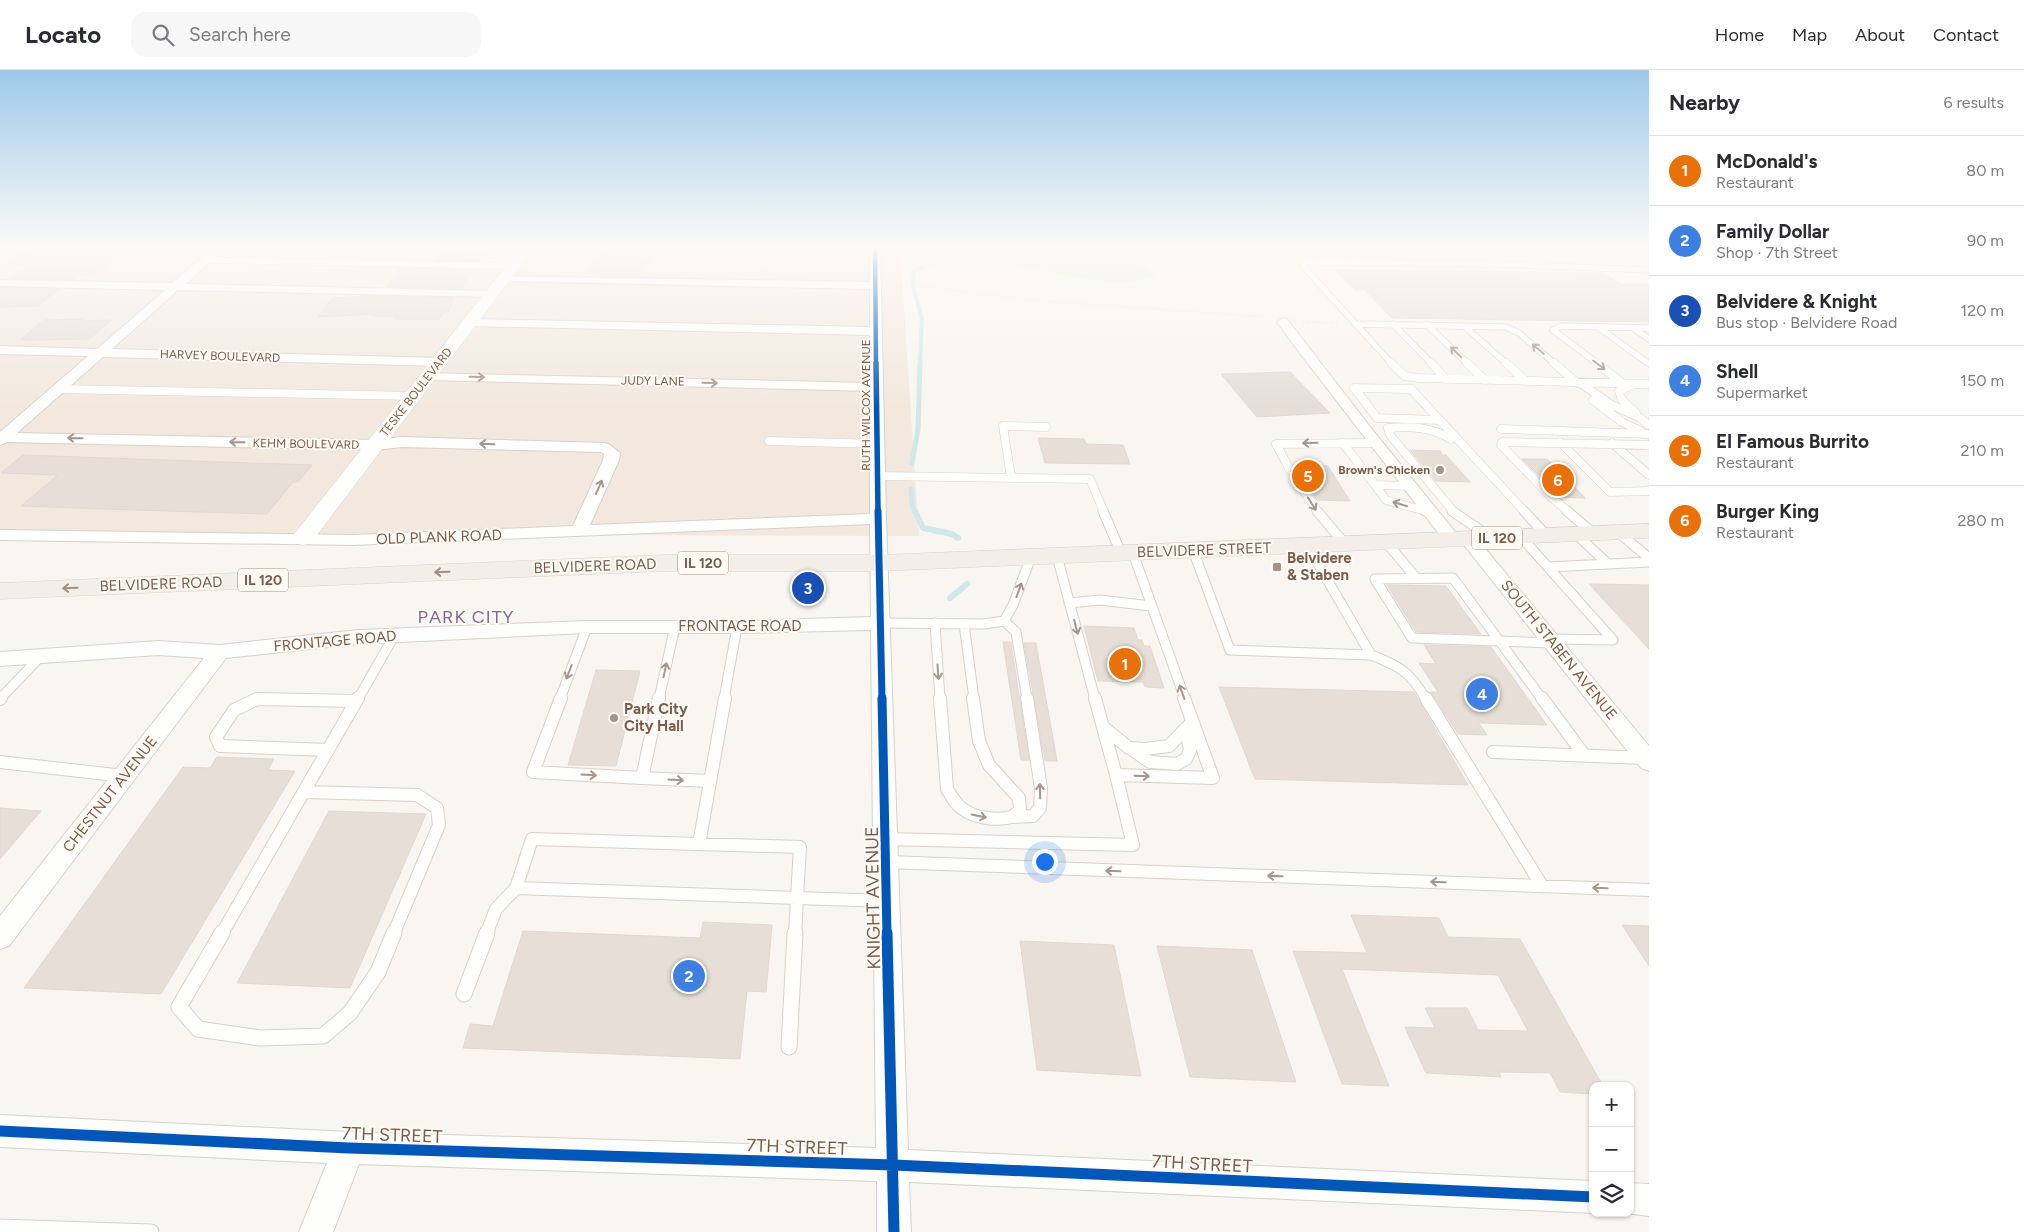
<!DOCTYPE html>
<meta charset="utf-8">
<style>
body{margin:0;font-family:Figtree,sans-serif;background:#f7f7f7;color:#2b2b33}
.controls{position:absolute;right:15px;bottom:15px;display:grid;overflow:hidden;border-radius:10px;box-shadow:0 1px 4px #0004}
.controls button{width:45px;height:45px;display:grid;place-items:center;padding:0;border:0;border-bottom:1px solid #e1e1e2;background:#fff;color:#2b2b33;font:25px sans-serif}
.you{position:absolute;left:1044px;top:791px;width:18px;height:18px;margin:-12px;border:4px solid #fff;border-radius:50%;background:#1a73e8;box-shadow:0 0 0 8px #1a73e833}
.badge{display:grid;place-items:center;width:32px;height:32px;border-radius:50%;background:#625958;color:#fff;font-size:16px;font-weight:700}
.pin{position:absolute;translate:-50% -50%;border:2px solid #fff;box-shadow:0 1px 5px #0006}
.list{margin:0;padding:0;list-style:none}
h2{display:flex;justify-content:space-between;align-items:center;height:65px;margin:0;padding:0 20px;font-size:21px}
h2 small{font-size:16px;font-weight:400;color:#7c7c81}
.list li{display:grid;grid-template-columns:32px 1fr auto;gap:15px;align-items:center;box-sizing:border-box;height:70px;padding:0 20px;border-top:1px solid #e1e1e2}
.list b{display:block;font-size:19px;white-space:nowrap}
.list p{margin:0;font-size:16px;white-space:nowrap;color:#7c7c81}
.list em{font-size:16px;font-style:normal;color:#7c7c81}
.icon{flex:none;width:28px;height:28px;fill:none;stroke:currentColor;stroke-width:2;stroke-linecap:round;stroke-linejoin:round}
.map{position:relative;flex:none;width:1649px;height:1162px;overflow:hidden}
header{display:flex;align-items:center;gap:30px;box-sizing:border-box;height:70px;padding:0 25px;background:#fff;border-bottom:1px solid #e1e1e2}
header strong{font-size:24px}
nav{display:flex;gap:28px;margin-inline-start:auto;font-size:18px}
.search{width:350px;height:45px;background:#f7f7f7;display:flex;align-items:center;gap:12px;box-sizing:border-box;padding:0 18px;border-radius:15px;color:#7c7c81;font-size:19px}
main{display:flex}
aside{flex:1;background:#fff}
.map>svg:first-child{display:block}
</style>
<header>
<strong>Locato</strong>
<div class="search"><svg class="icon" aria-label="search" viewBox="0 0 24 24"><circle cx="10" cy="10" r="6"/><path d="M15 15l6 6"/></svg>Search here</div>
<nav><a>Home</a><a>Map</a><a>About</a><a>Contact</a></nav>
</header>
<main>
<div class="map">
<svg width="1649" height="1162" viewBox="0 0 1649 1162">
<rect width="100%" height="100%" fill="#f9f5f0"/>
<path fill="#f2e8de" d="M0,177H900L919,466L0,463Z"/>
<path fill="#e7f0db" d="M936,177H1111L1129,190L1156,204C1115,225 1041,197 996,193C971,191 948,196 923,197L931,190Z"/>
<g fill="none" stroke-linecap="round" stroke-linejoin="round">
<path stroke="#d0e8ea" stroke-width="4" d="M913,213L914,201L923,197
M913,218L922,249L920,294"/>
<path stroke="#d0e8ea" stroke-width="5" d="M912,393L918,359L920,293
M911,419L912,435L915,442"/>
<path stroke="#d0e8ea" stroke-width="6" d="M915,441L923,458L952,464L958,468
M950,528L967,514"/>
</g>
<path fill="#e6ded7" stroke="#e2d8d2" d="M32,177H134L95,205H79L73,209L12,208L31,195L4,196Z
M606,177H647L642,187L651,188L639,205L584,204Z
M493,180L483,191L436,190L441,181Z
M400,198L474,200L461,218L387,217Z
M1335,200L1604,203L1620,214H1649V252L1392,248L1365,220H1355Z
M0,218L60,219L38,236L0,237Z
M378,226L455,228L448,242H443L439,249H395L398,246H373L375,244L318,247L332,228Z
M83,249L81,251L112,250L89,269L20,270L44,250Z
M1290,302L1330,343L1257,347L1221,304Z
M1038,368L1084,369L1086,374L1123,375L1130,394L1045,393Z
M1410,380L1440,381L1443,385H1446L1470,412L1436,411Z
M23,385L192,391L312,395L298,412H293L267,444L134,440L21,436L58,405L1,403Z
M1522,389H1547L1585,428L1560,427Z
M1295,396H1328L1350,431L1317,430Z
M1589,514L1649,515V579Z
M1387,515L1446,516L1481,564L1416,562Z
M1084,556L1134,558L1138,570H1142L1144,576H1150L1164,618L1145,617L1143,612L1098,611Z
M1003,572H1011L1029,690H1021Z
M1024,573H1036L1057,691H1045Z
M1424,575L1491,577L1547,655L1479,653L1487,665L1458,664L1431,622H1438L1419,593L1436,594Z
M596,600L640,601L616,696L568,695Z
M1219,617L1414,622L1468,715L1255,709Z
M217,687L274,689L268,700L295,701L161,924L24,918L183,697L210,698Z
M0,738L41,741L0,789Z
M329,741L426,744L350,918L237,913Z
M1351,845L1439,848L1448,867L1520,869L1603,1016H1593V1024L1560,1022L1550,1003L1499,1002L1501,1007L1426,1003L1405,957L1435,958L1425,938H1467L1478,960L1528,961L1498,905L1342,899L1389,1016L1342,1014L1293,881L1367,883Z
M703,852L772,855L766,922L747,921L740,989L463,978L470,954L493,956L523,861L700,868Z
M1622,855L1649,856V896Z
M1020,871L1114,875L1141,1006L1037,1000Z
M1157,876L1252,880L1296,1012L1190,1007Z"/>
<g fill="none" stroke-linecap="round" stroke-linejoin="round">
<g stroke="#d7d1cb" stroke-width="7">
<path id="lane-far4" d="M205,190L513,196
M1355,254L1506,257L1519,263L1555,294
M1393,254L1432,294
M1427,255L1468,294
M1464,256L1507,294
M1598,257L1649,294
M1633,258L1649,269
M1392,294L1303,196L1306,192L1502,194L1649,200
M1598,294L1553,260L1562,256L1649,258"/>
</g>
<g stroke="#d7d1cb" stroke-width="9">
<path id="lane-far3" d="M1391,293L1405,306L1419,308L1649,314
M1431,293L1446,309
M1467,293L1485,310
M1506,293L1526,311
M1554,293L1577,313L1582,314L1610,334L1640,348L1649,355
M1596,293L1622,313
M1632,315L1619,321L1622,330L1636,343
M58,319L413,326
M1593,330L1622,352L1641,361
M1439,350L1377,348L1354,318L1411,319L1525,442
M1501,359L1649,364
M1451,369C1431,357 1411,356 1388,358L1390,365L1454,442
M769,371L878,374
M1560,372L1610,422L1649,421
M1343,373L1375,415L1410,416
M1612,373L1649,405
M1290,400L1276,374L1376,373
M878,406L1090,409L1104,442
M1011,407L1003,356L1046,357
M1298,412L1318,442
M1375,415L1386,430L1429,442
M1569,442L1550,426L1501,375L1502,372L1649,375"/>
</g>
<g stroke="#d7d1cb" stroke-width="11">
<path id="lane-far2" d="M1103,441L1121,483
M1317,441L1345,474
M1425,441L1432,443
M1452,441L1492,468
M1524,441L1546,465
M1567,441L1593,463
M1618,462L1649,488
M1576,464L1608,494
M1521,467L1613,570L1550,569
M1386,472L1416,508
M1193,480L1230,580L1371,585L1307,475
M1133,483L1185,629
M1057,486L1095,629
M1548,497L1649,492
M1375,509L1453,508L1542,629
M1375,509L1412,568L1553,573
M1069,533L1100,530L1151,536
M1004,551L1016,562L1027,629
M881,553L984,554L1004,551L1013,535L1031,487
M935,553L940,629
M964,554L974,629
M1371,585C1400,596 1410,602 1426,629
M0,629L40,587
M358,629L394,566
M560,629L587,557
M659,629L675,556
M724,629L737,557"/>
</g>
<g stroke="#d7d1cb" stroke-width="14">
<path id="lane-far1" d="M561,628L533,702L642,708L659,628
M940,628L947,719C952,727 956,735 964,740C976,748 997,751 1011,747C1014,746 1017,742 1020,740L1019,728L989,695L979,671L973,628
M1095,628L1116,705L1213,708L1184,628
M1426,628L1542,816
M1542,628L1584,685
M0,629L1,628
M1103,657L1129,678L1145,679L1169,676L1192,652
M1130,678L1150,692L1177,694L1186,689L1190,680L1186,659
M328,680L220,676L216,667L234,640L257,629L356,631
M1493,682L1644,688
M0,692L124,706
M642,708L710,711
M304,722L417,725L437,738L439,755L393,865
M1012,747L1033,746L1040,738L1041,718L1027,628
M532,769L800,777L797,828L516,818Z
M886,769L1133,775L1116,705
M699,774L725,628
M887,792L1649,820
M797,828L887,831
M221,865L358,628
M486,865L496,839L516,818
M795,865L797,828"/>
</g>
<g stroke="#d7d1cb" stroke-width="17">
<path id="lane" d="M222,863L179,937L198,959L260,968L323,966L350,943L378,902L394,863
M464,924L487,863
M789,977L795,863
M0,1157L151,1162"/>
</g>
<g stroke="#d7d1cb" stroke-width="2">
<path id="street" d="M215,177H226L186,214L492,221L498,224L492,227L178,220L112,279L439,288L446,292L439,296L103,287L17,363L375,370L402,367L605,373L610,375L620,383L619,390L590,455L870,444V321L429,310L422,306L424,303L870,313V265L470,256L466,255L464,252L466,249L870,257V219L504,211L498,208L500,206L870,212V180H838L833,177H880L886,449L908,1080L1593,1111V1143L909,1112L911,1162H877V1111L359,1094L333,1162H299L327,1093L0,1077V1045L349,1062L876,1078L871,560L737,563H587L358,574L226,588L9,876L0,879V846L204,588L158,585L0,596V582L158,571L220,575L358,560L587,551H737L871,547L870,454L353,475L0,470V460L353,465L573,456L603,390L604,384L601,382L402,377L375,380L7,372L0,375V362L88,286L0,284V276L97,279L165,220L0,216V210L172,213Z
M1283,248L1287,249L1371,358L1460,468L1462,465L1468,464L1474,465L1649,676V701L1641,698L1460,470L1458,473L1452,474L1446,473L1299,282L1277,252Z
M1630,1113L1649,1114V1146L1625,1143H1630Z"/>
</g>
<g stroke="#d9d2cb" stroke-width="1">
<path id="secondary" d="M521,177H535L311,473L303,475L295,473L291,468L295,463Z"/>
</g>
<g stroke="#dad1cc" stroke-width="1">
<path id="primary" d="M1649,454V468L880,501H664L0,529V513L664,485H880Z"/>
</g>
<path stroke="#dcd5d0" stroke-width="2" stroke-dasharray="0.5 2.5" stroke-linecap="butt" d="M892,213V215L929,217L1040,231L1268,247
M1303,252L1337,253"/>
<use href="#lane-far4" stroke="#fefefd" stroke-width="5.5"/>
<use href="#lane-far3" stroke="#fefefd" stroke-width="8"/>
<use href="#lane-far2" stroke="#fefefd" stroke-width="9"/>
<use href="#lane-far1" stroke="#fefefd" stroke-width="12"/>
<use href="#lane" stroke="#fefefd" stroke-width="15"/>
<use href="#street" fill="#fefefd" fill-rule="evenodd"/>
<use href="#secondary" fill="#fefefd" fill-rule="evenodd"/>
<use href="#primary" fill="#f3eee8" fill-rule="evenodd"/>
<g stroke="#fffaf3" stroke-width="6">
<path id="cycleway-far4" d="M875,177L876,294"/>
</g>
<g stroke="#fffaf3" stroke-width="8">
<path id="cycleway-far3" d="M876,293L878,442"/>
</g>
<g stroke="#fffaf3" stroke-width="10">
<path id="cycleway-far2" d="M878,441L882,629"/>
</g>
<g stroke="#fffaf3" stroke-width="12">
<path id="cycleway-far1" d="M882,628L887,865"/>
</g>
<g stroke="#fffaf3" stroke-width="14">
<path id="cycleway" d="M887,863L894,1162
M0,1061L349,1078L894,1095L1593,1127"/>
</g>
<use href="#cycleway-far4" stroke="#0057b8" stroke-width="4.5"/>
<use href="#cycleway-far3" stroke="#0057b8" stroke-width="5.5"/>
<use href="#cycleway-far2" stroke="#0057b8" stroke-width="7"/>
<use href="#cycleway-far1" stroke="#0057b8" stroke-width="9"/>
<use href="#cycleway" stroke="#0057b8" stroke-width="11"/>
</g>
<defs><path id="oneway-shaft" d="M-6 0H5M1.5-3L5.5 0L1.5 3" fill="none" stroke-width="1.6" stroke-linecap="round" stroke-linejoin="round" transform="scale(1.25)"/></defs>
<g stroke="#a8958b">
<use href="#oneway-shaft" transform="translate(1538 279) rotate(-140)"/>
<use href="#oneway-shaft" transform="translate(1456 282) rotate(-136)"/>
<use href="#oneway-shaft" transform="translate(1599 295) rotate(37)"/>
<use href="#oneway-shaft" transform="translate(477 307) rotate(1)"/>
<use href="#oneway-shaft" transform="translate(710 313) rotate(1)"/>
<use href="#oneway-shaft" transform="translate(75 368) rotate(-179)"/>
<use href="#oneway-shaft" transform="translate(237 372) rotate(-179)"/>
<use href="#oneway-shaft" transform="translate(1310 373) rotate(179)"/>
<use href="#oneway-shaft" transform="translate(487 374) rotate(-178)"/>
<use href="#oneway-shaft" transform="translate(599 417) rotate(-66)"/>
<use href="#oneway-shaft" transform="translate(1312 434) rotate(57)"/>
<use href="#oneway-shaft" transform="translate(1400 434) rotate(-163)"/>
<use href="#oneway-shaft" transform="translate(1019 520) rotate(-70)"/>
<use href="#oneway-shaft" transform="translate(1076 557) rotate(75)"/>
<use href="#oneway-shaft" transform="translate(665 600) rotate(-78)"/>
<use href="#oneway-shaft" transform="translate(569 602) rotate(111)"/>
<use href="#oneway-shaft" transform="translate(938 602) rotate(86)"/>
<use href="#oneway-shaft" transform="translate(1182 622) rotate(-109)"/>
<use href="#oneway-shaft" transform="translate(589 705) rotate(3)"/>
<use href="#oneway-shaft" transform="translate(1142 706) rotate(2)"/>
<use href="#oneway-shaft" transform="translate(676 710) rotate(3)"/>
<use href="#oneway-shaft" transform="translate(1040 721) rotate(-91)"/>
<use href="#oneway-shaft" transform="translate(979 746) rotate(11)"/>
<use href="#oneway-shaft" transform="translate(1113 801) rotate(-178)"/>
<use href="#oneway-shaft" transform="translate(1275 806) rotate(-178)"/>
<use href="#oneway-shaft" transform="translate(1438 812) rotate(-178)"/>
<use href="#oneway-shaft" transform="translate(1600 818) rotate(-178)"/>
</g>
<g stroke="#a48f83">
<use href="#oneway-shaft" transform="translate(442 502) rotate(178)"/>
<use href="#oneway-shaft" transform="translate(70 518) rotate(178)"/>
</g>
<linearGradient id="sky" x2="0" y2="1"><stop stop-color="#9ec9e9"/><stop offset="0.52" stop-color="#fcfaf8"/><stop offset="1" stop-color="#fcfaf8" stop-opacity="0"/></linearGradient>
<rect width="1649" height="339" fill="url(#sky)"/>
<g fill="#a69286" stroke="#fffaf3" stroke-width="2">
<circle cx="1440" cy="400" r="5"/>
<rect x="1272" y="492" width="10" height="10" rx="2.5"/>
<circle cx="614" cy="648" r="5"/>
</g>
<g text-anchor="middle" stroke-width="4" stroke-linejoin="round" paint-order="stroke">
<g font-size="12" fill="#7a5c4d" stroke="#fffaf3">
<text transform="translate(220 286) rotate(2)" y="4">HARVEY BOULEVARD</text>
<text transform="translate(653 311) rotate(1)" y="4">JUDY LANE</text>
<text transform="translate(416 322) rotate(-52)" y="4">TESKE BOULEVARD</text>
<text transform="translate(866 335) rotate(-90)" y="4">RUTH WILCOX AVENUE</text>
<text transform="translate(306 374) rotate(1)" y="4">KEHM BOULEVARD</text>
</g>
<g font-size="12" font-weight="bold" fill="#7a5c4d" stroke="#fffaf3" text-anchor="end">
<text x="1430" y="404">Brown's Chicken</text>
</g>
<g fill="#fffaf3" stroke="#a28b7f" stroke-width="1">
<rect x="1472" y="456.5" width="50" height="23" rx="4"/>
<rect x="678" y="481.5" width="50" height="23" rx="4"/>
<rect x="238" y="498.5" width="50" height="23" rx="4"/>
</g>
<g font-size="14" font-weight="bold" fill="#7a5c4d">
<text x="1497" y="473">IL 120</text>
<text x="703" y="498">IL 120</text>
<text x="263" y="515">IL 120</text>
</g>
<g font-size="15" fill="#7a5c4d" stroke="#fffaf3">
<text transform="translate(439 467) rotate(-2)" y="5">OLD PLANK ROAD</text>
<text transform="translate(1204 480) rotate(-2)" y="5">BELVIDERE STREET</text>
<text transform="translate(595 496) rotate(-2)" y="5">BELVIDERE ROAD</text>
<text transform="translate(161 514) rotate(-2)" y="5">BELVIDERE ROAD</text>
<text x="740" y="561">FRONTAGE ROAD</text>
<text transform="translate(335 571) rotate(-5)" y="5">FRONTAGE ROAD</text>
<text transform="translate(1559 580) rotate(51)" y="5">SOUTH STABEN AVENUE</text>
<text transform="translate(110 724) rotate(-52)" y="5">CHESTNUT AVENUE</text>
</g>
<g font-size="15" font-weight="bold" fill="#7a5c4d" stroke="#fffaf3" text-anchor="start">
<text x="1287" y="493">Belvidere<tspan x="1287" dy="17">&amp; Staben</tspan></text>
<text x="624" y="644">Park City<tspan x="624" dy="17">City Hall</tspan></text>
</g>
<g font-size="18" letter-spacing="1" fill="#846695" stroke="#fffaf3">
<text x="466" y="553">PARK CITY</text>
</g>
<g font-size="18" fill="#7a5c4d" stroke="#fffaf3">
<text transform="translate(873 828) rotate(-91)" y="6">KNIGHT AVENUE</text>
<text transform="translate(392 1065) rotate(2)" y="6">7TH STREET</text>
<text transform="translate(797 1077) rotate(2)" y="6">7TH STREET</text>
<text transform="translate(1202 1094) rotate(3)" y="6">7TH STREET</text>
</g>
</g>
</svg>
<div class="controls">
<button>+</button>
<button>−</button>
<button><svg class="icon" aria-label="layers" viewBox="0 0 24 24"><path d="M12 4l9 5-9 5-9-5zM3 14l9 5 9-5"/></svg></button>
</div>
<div class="you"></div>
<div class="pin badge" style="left:1125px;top:594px;background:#e8710a">1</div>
<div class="pin badge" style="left:689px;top:906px;background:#3f7fe0">2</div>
<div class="pin badge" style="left:808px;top:518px;background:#1a4fb4">3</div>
<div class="pin badge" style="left:1482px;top:624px;background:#3f7fe0">4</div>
<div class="pin badge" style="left:1308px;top:406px;background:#e8710a">5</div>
<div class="pin badge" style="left:1558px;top:410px;background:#e8710a">6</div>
</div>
<aside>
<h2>Nearby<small>6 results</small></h2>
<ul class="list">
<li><span class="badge" style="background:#e8710a">1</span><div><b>McDonald's</b><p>Restaurant</p></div><em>80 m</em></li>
<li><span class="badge" style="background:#3f7fe0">2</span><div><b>Family Dollar</b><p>Shop · 7th Street</p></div><em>90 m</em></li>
<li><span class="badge" style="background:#1a4fb4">3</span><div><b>Belvidere &amp; Knight</b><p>Bus stop · Belvidere Road</p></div><em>120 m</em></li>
<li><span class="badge" style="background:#3f7fe0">4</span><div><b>Shell</b><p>Supermarket</p></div><em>150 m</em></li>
<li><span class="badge" style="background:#e8710a">5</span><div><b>El Famous Burrito</b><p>Restaurant</p></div><em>210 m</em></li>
<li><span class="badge" style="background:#e8710a">6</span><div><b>Burger King</b><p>Restaurant</p></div><em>280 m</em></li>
</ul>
</aside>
</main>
